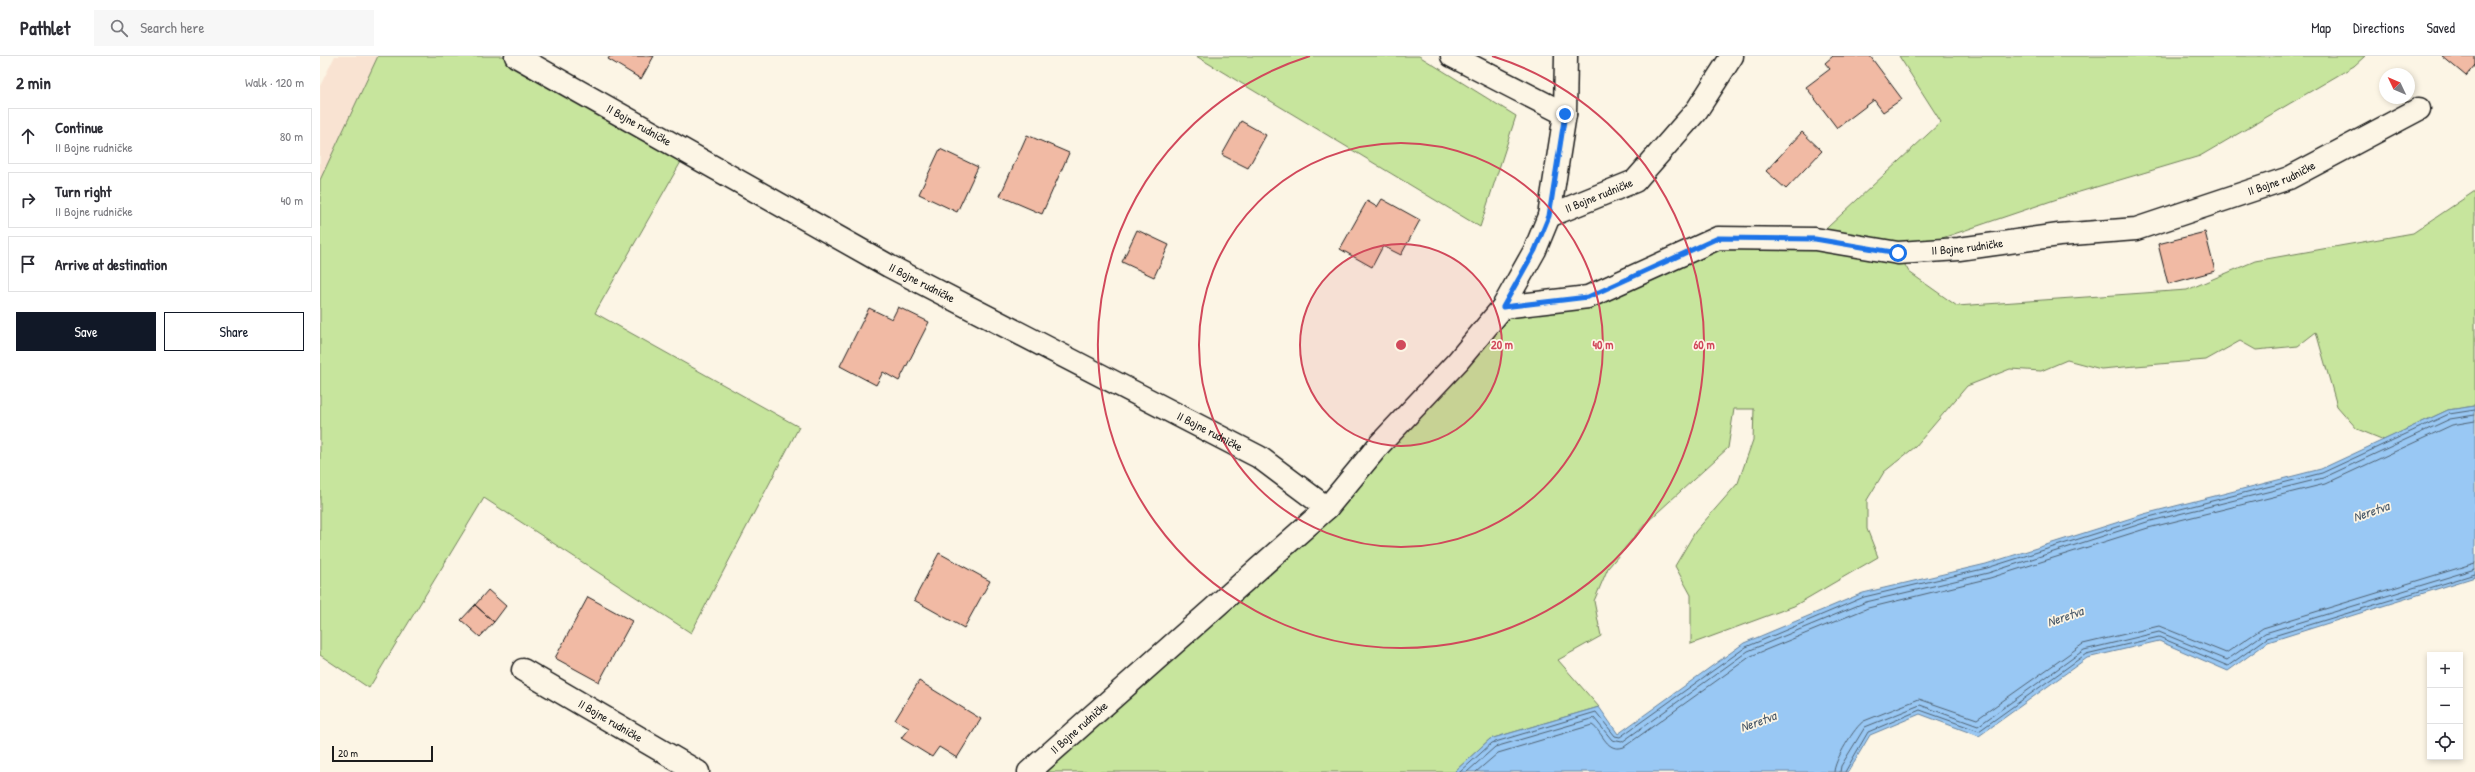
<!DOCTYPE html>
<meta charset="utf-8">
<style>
body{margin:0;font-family:"Patrick Hand",sans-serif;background:#f7f7f7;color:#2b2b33}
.controls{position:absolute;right:12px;bottom:12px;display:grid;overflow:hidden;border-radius:0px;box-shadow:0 2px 6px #0003}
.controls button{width:36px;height:36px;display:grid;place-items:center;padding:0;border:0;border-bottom:1px solid #e1e1e2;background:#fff;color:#2b2b33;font:20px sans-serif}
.compass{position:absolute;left:2059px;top:12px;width:36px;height:36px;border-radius:50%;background:#fff;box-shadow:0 2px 6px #0003;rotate:314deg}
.scale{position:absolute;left:12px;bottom:10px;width:101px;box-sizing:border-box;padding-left:4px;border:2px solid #1c1c1c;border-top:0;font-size:11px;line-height:14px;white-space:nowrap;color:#1c1c1c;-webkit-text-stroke:3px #fcf5e5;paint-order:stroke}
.stop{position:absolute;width:12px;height:12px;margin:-9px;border:3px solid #1a73e8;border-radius:50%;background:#fff}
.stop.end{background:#1a73e8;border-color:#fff;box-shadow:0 1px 4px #0008}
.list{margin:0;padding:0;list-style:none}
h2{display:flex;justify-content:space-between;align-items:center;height:52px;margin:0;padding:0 16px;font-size:17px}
h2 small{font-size:13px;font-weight:400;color:#7c7c81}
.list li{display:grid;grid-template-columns:26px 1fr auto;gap:12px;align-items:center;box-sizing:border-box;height:56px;margin:0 8px 8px;padding:0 8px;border:1px solid #e1e1e2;border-radius:0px}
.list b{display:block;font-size:15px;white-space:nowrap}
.list p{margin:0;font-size:13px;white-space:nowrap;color:#7c7c81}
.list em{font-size:13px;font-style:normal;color:#7c7c81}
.actions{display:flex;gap:8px;padding:12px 16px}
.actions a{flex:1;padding:9px 0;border:1px solid #111827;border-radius:0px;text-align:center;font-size:14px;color:#111827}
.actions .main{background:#111827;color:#fff}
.icon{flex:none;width:22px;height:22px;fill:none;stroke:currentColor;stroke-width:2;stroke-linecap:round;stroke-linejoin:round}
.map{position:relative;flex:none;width:2155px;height:716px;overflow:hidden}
header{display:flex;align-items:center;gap:24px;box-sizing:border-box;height:56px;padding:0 20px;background:#fff;border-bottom:1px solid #e1e1e2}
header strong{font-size:19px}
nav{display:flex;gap:22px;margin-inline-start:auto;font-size:14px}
.search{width:280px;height:36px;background:#f7f7f7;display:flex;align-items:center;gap:10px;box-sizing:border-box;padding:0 14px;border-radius:0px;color:#7c7c81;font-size:15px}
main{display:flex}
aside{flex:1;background:#fff}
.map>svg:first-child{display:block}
</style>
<header>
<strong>Pathlet</strong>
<div class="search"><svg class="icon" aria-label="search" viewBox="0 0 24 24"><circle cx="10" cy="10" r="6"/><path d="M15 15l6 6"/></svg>Search here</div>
<nav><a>Map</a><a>Directions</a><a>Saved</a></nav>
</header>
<main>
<aside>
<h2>2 min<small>Walk · 120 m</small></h2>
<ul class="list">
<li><svg class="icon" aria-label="ahead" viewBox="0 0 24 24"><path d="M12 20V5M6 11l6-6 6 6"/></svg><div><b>Continue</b><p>II Bojne rudničke</p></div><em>80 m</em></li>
<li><svg class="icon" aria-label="right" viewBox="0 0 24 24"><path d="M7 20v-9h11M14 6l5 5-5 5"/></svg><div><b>Turn right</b><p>II Bojne rudničke</p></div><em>40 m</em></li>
<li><svg class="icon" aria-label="arrive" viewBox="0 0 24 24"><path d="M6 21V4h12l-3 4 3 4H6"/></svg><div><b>Arrive at destination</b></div></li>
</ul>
<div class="actions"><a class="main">Save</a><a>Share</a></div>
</aside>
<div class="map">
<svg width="2155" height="716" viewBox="0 0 2155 716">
<rect width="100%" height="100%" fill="#fcf5e5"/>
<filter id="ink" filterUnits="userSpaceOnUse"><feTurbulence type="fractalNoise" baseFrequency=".025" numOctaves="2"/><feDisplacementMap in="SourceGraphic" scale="8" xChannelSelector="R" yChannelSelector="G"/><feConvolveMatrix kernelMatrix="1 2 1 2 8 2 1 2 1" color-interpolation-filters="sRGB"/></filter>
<g filter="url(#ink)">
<path fill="#f9e3d2" d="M15,0H58L0,124V30Z"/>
<path fill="#c7e59d" stroke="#72805c" d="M58,0H196L366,97L275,257L479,371L371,577L164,442L49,632L0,599V124Z
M876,0H1099L1196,60L1160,171Z
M1579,0H2045L2034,10L1880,100L1746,140L1578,197L1589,216L1637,250L1867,234L1935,205L2093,177L2155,135V350L2128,354L2064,384L2037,373L2017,350L1996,276L1978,290L1936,294L1920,285L1886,304L1781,313L1747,304L1721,315L1690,313L1647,330L1595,391L1564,416L1547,444V473L1558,501L1474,550L1371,588V539L1355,510L1375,476L1418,427L1433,384L1434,353H1414L1408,392L1326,467L1288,512L1274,545L1281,580L1238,604L1279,651L1170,683L1134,716H709L1007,452L1183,251L1268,241L1398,182L1495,183L1621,66Z"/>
<path fill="#99c8f4" stroke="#67839e" d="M2155,350V521L1948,586L1908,615L1839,585L1767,602L1659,680L1600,658L1550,679L1528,716H1134L1170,683L1279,651L1298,678L1424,587L1543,537L1666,508L1824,458L2001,413L2128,354Z"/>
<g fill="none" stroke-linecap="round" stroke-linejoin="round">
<path stroke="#4e6172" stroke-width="1" d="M1140,716L1172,687L1276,656L1295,680L1300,681L1426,591L1544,541L1667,512L1825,462L2002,417L2129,358L2155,354
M1147,716L1175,691L1274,662L1292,684L1302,686L1428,595L1546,546L1668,517L1827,466L2003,422L2130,363L2155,359
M1156,716L1178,697L1272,669C1284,677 1286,697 1304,691L1431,600L1548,552L1670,522L1828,472L2005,428L2132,369L2155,365
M1514,716C1514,705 1535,670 1544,665L1599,643L1657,663L1763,588L1839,570L1906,597L1943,572L2155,507
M1520,716L1521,710L1545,671L1600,649L1658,670L1764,594L1839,576L1907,604L1945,577L2155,513
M1525,716L1548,676L1600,654L1659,675L1766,598L1839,581L1908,610L1947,582L2155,518"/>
</g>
<path fill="#f1baa4" stroke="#1c1c1c" d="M290,0H334L321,23L288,3Z
M1513,0H1550L1582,43L1563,56L1554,44L1517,72L1486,31L1510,13L1505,7Z
M2122,0H2155V9L2146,20Z
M921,65L946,79L928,112L902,99Z
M1482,76L1502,95L1466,133L1446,115Z
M707,79L749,97L722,158L680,140Z
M620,93L658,111L637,156L599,138Z
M1062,143L1100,164L1081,199L1063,190L1052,211L1020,193L1047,145L1057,151Z
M817,174L849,189L834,221L802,206Z
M1885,176L1895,215L1848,228L1838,188Z
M578,251L609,266L579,325L563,316L556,329L520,310L549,252L572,263Z
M619,497L670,525L644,572L594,544Z
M168,534L186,550L174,566L155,549Z
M268,541L312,565L279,626L235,602Z
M155,549L174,566L160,581L141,564Z
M599,625L661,663L637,702L619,691L612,701L581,682L589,672L575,664Z"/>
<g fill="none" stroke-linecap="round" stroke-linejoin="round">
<g stroke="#1c1c1c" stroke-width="25">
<g id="minor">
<path id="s1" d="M196,0L569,210L939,401L1007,452"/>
<path d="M1132,0L1245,58"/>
<path id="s2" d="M1229,160L1315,125L1377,54L1412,0"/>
<path id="s3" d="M1183,251L1268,241L1398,182L1495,183L1578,197L1639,193L1739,179L1816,173L1969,122L2099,53"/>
<path id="s4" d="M203,614L378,716"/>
<path id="s5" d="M709,716L1007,452L1059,389L1138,305L1183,251L1215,194L1229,160L1245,58L1246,0"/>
</g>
</g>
<use href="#minor" stroke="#fcf5e5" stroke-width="22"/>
</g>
</g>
<g fill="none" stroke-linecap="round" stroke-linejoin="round" filter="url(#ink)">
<path stroke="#1a73e8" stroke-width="5" d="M1245,58L1229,160L1215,194L1183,251L1268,241L1398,182L1495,183L1578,197"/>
</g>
<circle cx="1081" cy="289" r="101" fill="#d1495b" fill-opacity=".12"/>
<g fill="none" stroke="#d1495b" stroke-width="2">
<circle cx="1081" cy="289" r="101"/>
<circle cx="1081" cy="289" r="202"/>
<path d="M1172 0A303 303 0 1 1 990 0"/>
</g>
<g text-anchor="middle" stroke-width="3.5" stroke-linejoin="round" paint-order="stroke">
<g font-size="12" fill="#1c1c1c" stroke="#fcf5e5">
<text dy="4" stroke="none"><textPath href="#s1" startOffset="141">II Bojne rudničke</textPath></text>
<text dy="4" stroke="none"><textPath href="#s3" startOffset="803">II Bojne rudničke</textPath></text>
<text dy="4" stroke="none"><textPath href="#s2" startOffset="54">II Bojne rudničke</textPath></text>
<text dy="4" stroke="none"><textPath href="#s3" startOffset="479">II Bojne rudničke</textPath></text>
<text dy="4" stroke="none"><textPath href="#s1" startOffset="465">II Bojne rudničke</textPath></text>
<text dy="4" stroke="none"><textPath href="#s1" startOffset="789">II Bojne rudničke</textPath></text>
<text dy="4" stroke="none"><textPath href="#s4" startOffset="101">II Bojne rudničke</textPath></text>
<text dy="4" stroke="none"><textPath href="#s5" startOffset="67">II Bojne rudničke</textPath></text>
</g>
<g font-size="13" font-style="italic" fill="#485868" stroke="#fcf5e5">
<text transform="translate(2051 455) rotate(-19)" y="5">Neretva</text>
<text transform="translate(1745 560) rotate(-19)" y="5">Neretva</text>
<text transform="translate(1438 665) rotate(-20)" y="5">Neretva</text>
</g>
</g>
<circle cx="1081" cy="289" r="6" fill="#d1495b" stroke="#fcf5e5" stroke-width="2"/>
<g font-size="12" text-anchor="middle" font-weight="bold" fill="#d1495b" stroke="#fcf5e5" stroke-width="3.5" stroke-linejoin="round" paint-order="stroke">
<text x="1182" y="293">20 m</text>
<text x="1283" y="293">40 m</text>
<text x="1384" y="293">60 m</text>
</g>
</svg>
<div class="controls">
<button>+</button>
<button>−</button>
<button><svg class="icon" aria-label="locate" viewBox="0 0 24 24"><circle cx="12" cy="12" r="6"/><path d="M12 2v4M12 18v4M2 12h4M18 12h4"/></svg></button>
</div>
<svg class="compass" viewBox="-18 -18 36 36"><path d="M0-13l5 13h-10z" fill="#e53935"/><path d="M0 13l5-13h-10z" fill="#7c7c81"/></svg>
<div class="scale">20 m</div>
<div class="stop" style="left:1578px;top:197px"></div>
<div class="stop end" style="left:1245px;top:58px"></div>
</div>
</main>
